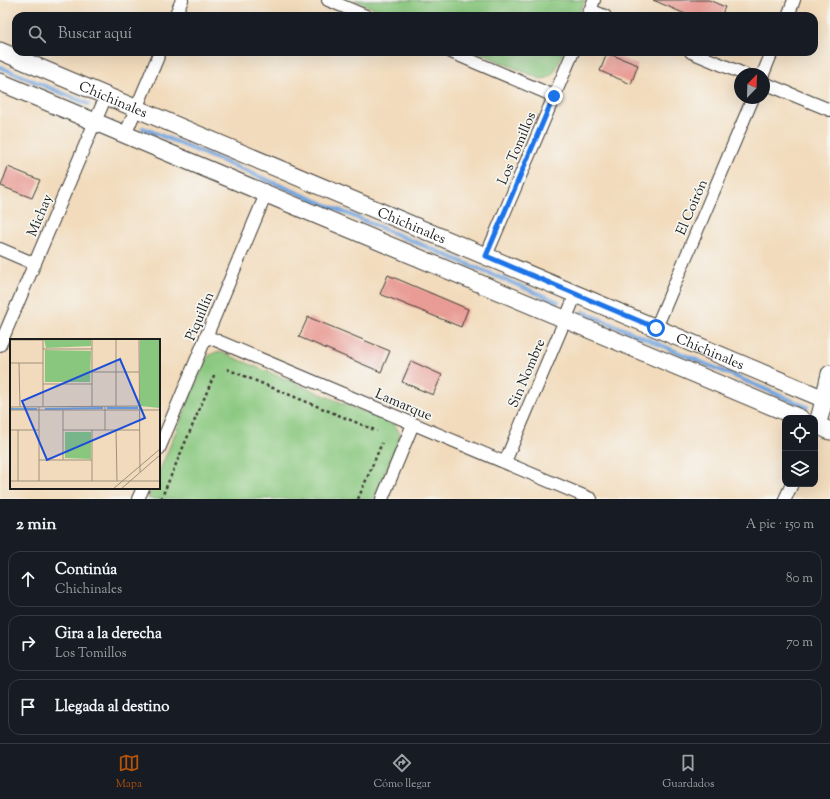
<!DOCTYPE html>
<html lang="es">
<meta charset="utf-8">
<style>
body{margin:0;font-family:"Sorts Mill Goudy",serif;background:#20242c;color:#f1f3f6}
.controls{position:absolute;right:12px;bottom:12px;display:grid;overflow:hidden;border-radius:8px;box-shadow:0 4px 16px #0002}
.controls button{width:36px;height:36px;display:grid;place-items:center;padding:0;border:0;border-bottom:1px solid #363941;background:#171b24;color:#f1f3f6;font:20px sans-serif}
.compass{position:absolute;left:734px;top:68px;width:36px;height:36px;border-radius:50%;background:#171b24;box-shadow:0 4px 16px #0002;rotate:23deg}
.stop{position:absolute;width:12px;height:12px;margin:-9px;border:3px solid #1a73e8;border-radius:50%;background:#fff}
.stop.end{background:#1a73e8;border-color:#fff;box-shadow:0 1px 4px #0008}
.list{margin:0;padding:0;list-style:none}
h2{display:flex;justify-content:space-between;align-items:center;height:52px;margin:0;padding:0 16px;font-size:17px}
h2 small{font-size:13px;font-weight:400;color:#9ea1a6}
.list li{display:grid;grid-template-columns:26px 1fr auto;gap:12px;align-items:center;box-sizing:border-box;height:56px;margin:0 8px 8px;padding:0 8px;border:1px solid #363941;border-radius:12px}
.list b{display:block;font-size:15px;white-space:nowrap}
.list p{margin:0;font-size:13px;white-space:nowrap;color:#9ea1a6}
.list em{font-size:13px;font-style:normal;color:#9ea1a6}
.icon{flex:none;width:22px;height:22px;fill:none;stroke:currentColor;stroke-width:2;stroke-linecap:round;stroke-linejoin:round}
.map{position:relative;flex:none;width:830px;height:499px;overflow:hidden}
.search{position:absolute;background:#171b24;box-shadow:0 4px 16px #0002;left:12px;right:12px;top:12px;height:44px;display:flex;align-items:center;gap:10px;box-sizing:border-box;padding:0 14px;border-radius:12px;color:#9ea1a6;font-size:15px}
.sheet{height:244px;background:#171b24}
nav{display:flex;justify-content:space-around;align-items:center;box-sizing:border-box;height:56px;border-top:1px solid #363941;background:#171b24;font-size:11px;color:#9ea1a6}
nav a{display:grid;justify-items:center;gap:2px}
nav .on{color:#b45309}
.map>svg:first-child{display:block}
</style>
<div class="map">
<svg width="830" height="499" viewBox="0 0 830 499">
<rect width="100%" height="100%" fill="#f6f6f2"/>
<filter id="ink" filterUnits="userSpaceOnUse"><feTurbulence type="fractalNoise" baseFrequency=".025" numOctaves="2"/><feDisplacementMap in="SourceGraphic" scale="8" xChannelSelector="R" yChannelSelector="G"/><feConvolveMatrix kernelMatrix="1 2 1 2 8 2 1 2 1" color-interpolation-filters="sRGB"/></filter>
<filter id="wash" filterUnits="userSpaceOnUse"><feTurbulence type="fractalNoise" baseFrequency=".012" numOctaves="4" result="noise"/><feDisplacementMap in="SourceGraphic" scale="16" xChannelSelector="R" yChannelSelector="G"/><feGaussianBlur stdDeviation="0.9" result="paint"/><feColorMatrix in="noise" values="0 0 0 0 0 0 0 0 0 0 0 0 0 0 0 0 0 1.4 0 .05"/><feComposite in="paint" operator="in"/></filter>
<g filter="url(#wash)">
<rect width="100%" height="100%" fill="#f2dbbc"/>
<path fill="#89c77e" stroke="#52724d" d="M354,0H585L578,16H392Z
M477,52H563C558,63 555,79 541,79Z
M216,352L223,353L395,425L400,434L398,441L374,499H148L152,488H159V472L206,360L210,355Z"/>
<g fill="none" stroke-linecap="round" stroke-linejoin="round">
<path stroke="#71a4dd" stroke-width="4.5" d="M0,67L88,104
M143,128L558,302
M583,312L807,407"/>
</g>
<g id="blocks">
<path fill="#e99c95" d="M653,0H709L725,7L721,16H690Z
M607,53L638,65L631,84L600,71Z
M8,167L40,180L32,198L1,186Z
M388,275L468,309L461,327L380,294Z
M308,317L390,351L381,372L299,337Z
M411,361L442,375L433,395L402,382Z"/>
</g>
</g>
<g filter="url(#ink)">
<use href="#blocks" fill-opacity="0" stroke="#3c3934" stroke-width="1"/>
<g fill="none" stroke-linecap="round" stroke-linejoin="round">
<g stroke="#3c3934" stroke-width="14">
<path id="street" d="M328,0L366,16
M590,10L605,16
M175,16L182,0
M588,16L594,0
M788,16L794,0
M451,52L554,96
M691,52L744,74
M763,74L772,52
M764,83L830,110
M125,135L160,52
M0,249L35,264
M486,256L573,52
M656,328L753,98
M206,336L591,499
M0,345L106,96
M159,449L266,194
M505,462L576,294
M138,499L143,488
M382,499L413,424
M785,499L792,484"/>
</g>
<g stroke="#3c3934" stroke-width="19">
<g id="secondary">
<path id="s1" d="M0,51L824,399"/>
<path d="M0,82L800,418"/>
<path d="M815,424L830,431"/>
<path d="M817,425L821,412L830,374"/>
</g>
</g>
<path stroke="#3c3934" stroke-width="2.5" stroke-dasharray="3 3" stroke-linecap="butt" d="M227,369L377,431
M161,499L215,373
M358,499L382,443"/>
<use href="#street" stroke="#fff" stroke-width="12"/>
<use href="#secondary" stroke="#fff" stroke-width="17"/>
</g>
</g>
<g fill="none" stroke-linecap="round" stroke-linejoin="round" filter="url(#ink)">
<path stroke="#1a73e8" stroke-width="5" d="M554,96L486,256L656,328"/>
</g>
<g text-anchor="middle" stroke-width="3.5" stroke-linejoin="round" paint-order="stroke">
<g font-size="14" fill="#1c1c1c" stroke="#f6f6f2">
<text dy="5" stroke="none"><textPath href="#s1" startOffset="123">Chichinales</textPath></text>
<text transform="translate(516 148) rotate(-67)" y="5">Los Tomillos</text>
<text transform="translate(691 207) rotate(-67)" y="5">El Coirón</text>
<text transform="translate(39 215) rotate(-67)" y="5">Michay</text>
<text dy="5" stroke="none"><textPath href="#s1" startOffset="447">Chichinales</textPath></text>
<text transform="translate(199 316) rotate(-67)" y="5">Piquillín</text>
<text dy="5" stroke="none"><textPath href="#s1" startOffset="771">Chichinales</textPath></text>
<text transform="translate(526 373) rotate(-67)" y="5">Sin Nombre</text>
<text transform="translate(404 404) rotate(23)" y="5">Lamarque</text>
</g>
</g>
<g transform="translate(10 339)">
<rect width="150" height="150" fill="#f2dbbc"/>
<path d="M34,0H81V7L36,9ZM130,0H150V69L130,67ZM35,11L81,12L80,43H35ZM55,93H81V120L55,119Z" fill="#89c77e"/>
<path fill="none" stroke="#71a4dd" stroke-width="2" d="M97,69H128M0,70H27M35,70L93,69"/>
<path fill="none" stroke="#9c8f7c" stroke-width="1" d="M33,0V67M82,0V68M106,0V67M129,0L130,133M0,1H33M33,10H82M0,24H33M9,24L10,68M82,33H129M33,45H82M0,68L130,67M0,71H150M53,71V121M0,91H29M53,91H130M82,91V142M95,91V68M106,91L107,142M29,121H82M0,142H150M8,142V91M29,142V68M103,150L150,110M111,150L150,116"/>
<path fill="#1d4ed8" fill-opacity="0.15" stroke="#1d4ed8" stroke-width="2" d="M110,20L135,79L37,121L12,62Z"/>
<rect width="150" height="150" fill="none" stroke="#1c1c1c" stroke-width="2"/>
</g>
</svg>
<div class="controls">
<button><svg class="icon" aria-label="locate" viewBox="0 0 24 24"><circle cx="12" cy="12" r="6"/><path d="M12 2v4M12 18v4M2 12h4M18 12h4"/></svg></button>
<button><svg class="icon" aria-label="layers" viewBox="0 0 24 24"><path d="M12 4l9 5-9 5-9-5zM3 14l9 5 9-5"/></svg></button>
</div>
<svg class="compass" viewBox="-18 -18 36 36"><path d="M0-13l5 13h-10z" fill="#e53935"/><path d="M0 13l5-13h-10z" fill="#9ea1a6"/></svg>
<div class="stop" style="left:656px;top:328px"></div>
<div class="stop end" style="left:554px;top:96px"></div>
<div class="search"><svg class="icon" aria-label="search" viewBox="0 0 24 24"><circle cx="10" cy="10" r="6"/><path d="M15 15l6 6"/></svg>Buscar aquí</div>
</div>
<section class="sheet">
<h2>2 min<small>A pie · 150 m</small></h2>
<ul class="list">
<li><svg class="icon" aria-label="ahead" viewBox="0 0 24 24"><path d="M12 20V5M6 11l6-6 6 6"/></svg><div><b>Continúa</b><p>Chichinales</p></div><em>80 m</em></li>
<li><svg class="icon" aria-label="right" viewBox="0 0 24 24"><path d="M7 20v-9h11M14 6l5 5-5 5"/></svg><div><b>Gira a la derecha</b><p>Los Tomillos</p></div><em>70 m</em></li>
<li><svg class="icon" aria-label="arrive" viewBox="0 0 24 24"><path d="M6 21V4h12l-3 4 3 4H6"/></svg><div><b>Llegada al destino</b></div></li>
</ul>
</section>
<nav>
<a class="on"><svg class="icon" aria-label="map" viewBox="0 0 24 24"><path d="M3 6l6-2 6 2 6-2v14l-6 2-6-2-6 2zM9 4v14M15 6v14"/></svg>Mapa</a>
<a><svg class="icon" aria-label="directions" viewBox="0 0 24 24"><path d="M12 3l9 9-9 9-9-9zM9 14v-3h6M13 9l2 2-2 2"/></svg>Cómo llegar</a>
<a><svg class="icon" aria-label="saved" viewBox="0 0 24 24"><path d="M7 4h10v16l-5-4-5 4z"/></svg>Guardados</a>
</nav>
